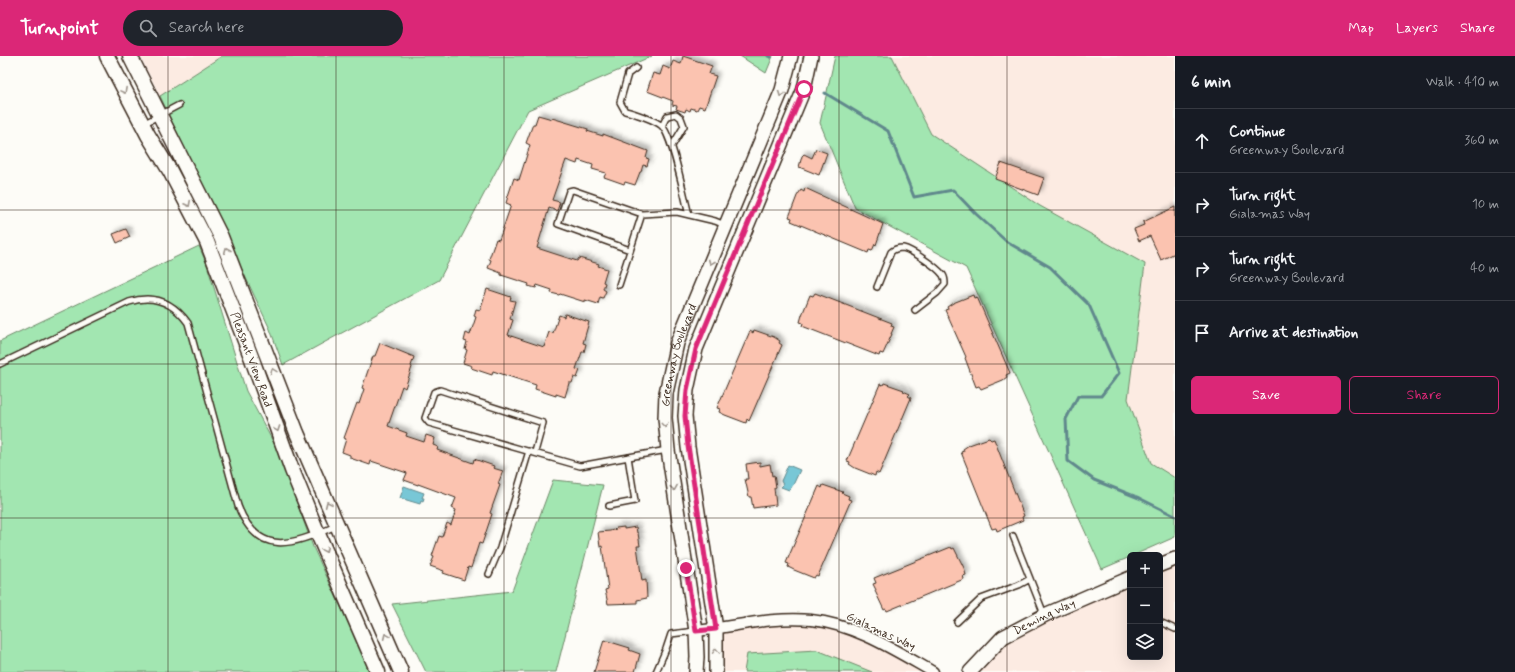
<!DOCTYPE html>
<meta charset="utf-8">
<style>
body{margin:0;font-family:Mynerve,sans-serif;background:#20242c;color:#f1f3f6}
.controls{position:absolute;right:12px;bottom:12px;display:grid;overflow:hidden;border-radius:6px;box-shadow:0 4px 16px #0002}
.controls button{width:36px;height:36px;display:grid;place-items:center;padding:0;border:0;border-bottom:1px solid #363941;background:#171b24;color:#f1f3f6;font:20px sans-serif}
.stop{position:absolute;width:12px;height:12px;margin:-9px;border:3px solid #db2777;border-radius:50%;background:#fff}
.stop.end{background:#db2777;border-color:#fff;box-shadow:0 1px 4px #0008}
.list{margin:0;padding:0;list-style:none}
h2{display:flex;justify-content:space-between;align-items:center;height:52px;margin:0;padding:0 16px;font-size:17px}
h2 small{font-size:13px;font-weight:400;color:#9ea1a6}
.list li{display:grid;grid-template-columns:26px 1fr auto;gap:12px;align-items:center;box-sizing:border-box;height:64px;padding:0 16px;border-top:1px solid #363941}
.list b{display:block;font-size:15px;white-space:nowrap}
.list p{margin:0;font-size:13px;white-space:nowrap;color:#9ea1a6}
.list em{font-size:13px;font-style:normal;color:#9ea1a6}
.actions{display:flex;gap:8px;padding:12px 16px}
.actions a{flex:1;padding:9px 0;border:1px solid #db2777;border-radius:6px;text-align:center;font-size:14px;color:#db2777}
.actions .main{background:#db2777;color:#fff}
.icon{flex:none;width:22px;height:22px;fill:none;stroke:currentColor;stroke-width:2;stroke-linecap:round;stroke-linejoin:round}
.map{position:relative;flex:none;width:1175px;height:616px;overflow:hidden}
header{display:flex;align-items:center;gap:24px;box-sizing:border-box;height:56px;padding:0 20px;background:#db2777;color:#fff}
header strong{font-size:19px}
nav{display:flex;gap:22px;margin-inline-start:auto;font-size:14px}
.search{width:280px;height:36px;background:#20242c;display:flex;align-items:center;gap:10px;box-sizing:border-box;padding:0 14px;border-radius:22px;color:#9ea1a6;font-size:15px}
main{display:flex}
aside{flex:1;background:#171b24}
.map>svg:first-child{display:block}
</style>
<header>
<strong>Turnpoint</strong>
<div class="search"><svg class="icon" aria-label="search" viewBox="0 0 24 24"><circle cx="10" cy="10" r="6"/><path d="M15 15l6 6"/></svg>Search here</div>
<nav><a>Map</a><a>Layers</a><a>Share</a></nav>
</header>
<main>
<div class="map">
<svg width="1175" height="616" viewBox="0 0 1175 616">
<defs>
<filter id="shadow"><feDropShadow dx="3.5" dy="-3.5" stdDeviation="2" flood-color="#0004"/></filter>
</defs>
<rect width="100%" height="100%" fill="#fdfcf7"/>
<filter id="ink" filterUnits="userSpaceOnUse"><feTurbulence type="fractalNoise" baseFrequency=".025" numOctaves="2"/><feDisplacementMap in="SourceGraphic" scale="8" xChannelSelector="R" yChannelSelector="G"/><feConvolveMatrix kernelMatrix="1 2 1 2 8 2 1 2 1" color-interpolation-filters="sRGB"/></filter>
<g filter="url(#ink)">
<path fill="#fcebe2" d="M140,0H222L160,40Z
M892,0H1175V422L1151,407L1128,343L1145,208L1040,150L931,78Z
M1175,503V616H970L1003,581L1130,522V601H1160V509Z
M756,567H831L933,616H716V573Z"/>
<path fill="#a2e6b1" stroke="#6e8868" d="M222,0H652L528,54L439,224L283,309L270,273L160,40Z
M740,0H773L766,17Z
M835,0H892L931,78L1040,150L1145,208L1128,343L1151,407L1175,422V481L1134,499H1130V501L1102,513L966,212L855,152L820,67Z
M199,190L207,209L246,335L278,395L313,491L371,616H0V285Z
M553,424L603,429L556,616H426L392,548L512,535Z
M817,594L872,616H744L747,598Z"/>
<path fill="#78c7d6" stroke="#60888c" d="M788,409L800,414L793,429L789,434L781,431L783,429L781,425Z
M404,430L424,437L422,442H424L423,445L421,444L420,448L400,442Z"/>
<g fill="none" stroke-linecap="round" stroke-linejoin="round">
<path stroke="#60888c" stroke-width="3" d="M768,0L771,1
M825,37L888,75L914,141L953,134L976,158L1007,186L1050,211L1089,249L1119,317L1101,340H1078L1066,363L1068,405L1094,424L1139,442L1175,460"/>
</g>
<path fill="#fbc3b0" stroke="#3b2a1e" filter="url(#shadow)" d="M683,0L712,10L709,18L716,20L705,52L699,50L697,54L691,52L690,55L686,53L685,56L676,53L677,50L672,49L673,45L647,35L653,17L660,19L663,10L670,13L673,5L681,8Z
M538,59L552,63V62L588,73L587,75L603,80V78L648,95L646,102L649,103L647,110L643,109L641,116H640L635,129L625,126L624,128L604,121L606,117L592,113L593,109L578,104L577,108L566,104L552,144L560,146L557,155L549,152L537,192L577,205L579,202L599,208L598,210L607,213L603,226L605,227L603,233L606,235L603,242L600,241L598,248L585,244V246L560,238L559,239L551,237L552,234L537,229L536,232L528,230L529,228L501,219V217L488,212L491,204L489,203L496,183L499,184L511,149L506,147L508,140L514,122L519,124L530,89L526,87L533,68H535Z
M816,93L827,97L819,119L799,111L802,100L804,98L812,102Z
M1001,107L1044,122L1038,139L995,123Z
M805,132L883,168L876,189L875,188L872,195L869,194L868,197L791,165L792,162L789,161L797,140L801,134L804,136Z
M1175,151V197L1161,204L1150,180L1139,185L1134,173L1144,169L1143,166Z
M126,173L130,181L117,187L113,178Z
M487,233L511,241L510,244L515,245L510,263L513,264L508,279L544,291L549,276L553,277L559,259L564,261L565,258L589,266L583,287L586,288L584,296H582L576,313L580,314L577,322L574,321L572,327H569L565,341L556,338V340L535,333L536,329L514,322L493,315L492,319L471,312L472,310L463,307L467,294L465,293L467,286L464,285L466,277L470,279L476,261L474,260L476,253L480,254Z
M815,237L892,267L891,270L894,271L891,278H892L883,298L880,297L879,300L802,270L803,267L800,266L802,259L810,239L813,240Z
M973,239L974,242L977,241L1010,317L1006,319L1007,321L1003,324L981,333L979,330L976,331L965,302L966,301L945,254L948,253L947,251L953,247Z
M754,274L774,281L780,285L779,287L782,289L749,365L747,363L746,367L725,359L719,356L720,353L717,352L750,275L753,277Z
M380,287L414,301L411,310L412,311L405,332L402,330L388,370L407,377L406,380L424,386L426,379L435,382L433,389L438,391L437,394L473,407L474,403L494,410L493,412L503,415L498,428L500,429L490,457L492,458L482,488L479,487L471,512L468,511L464,524L443,517L444,515L430,510L434,501L432,500L439,480L442,481L447,467L451,469L456,454L452,452L456,442L418,428V429L404,424L407,417L371,405L370,409L350,402V399L342,396L346,383L344,382L357,347L359,348L364,333L362,332L373,300H375Z
M884,327L904,334L903,335L910,338L908,340L911,342L879,418L876,416L875,420L855,412L849,408L850,406L847,405L880,328L883,329Z
M989,382L991,384L994,383L1024,460L1022,461L1023,464L997,475L996,472L992,473L961,396L964,395L963,393L969,389Z
M760,406V410L770,408L772,420L774,419L776,431L774,432L776,449L753,452L751,441H749L745,423H748L746,408Z
M823,429L843,436L842,437L849,440L848,443L851,444L818,520L816,519L814,522L794,514L788,511L789,508L786,507L819,430L822,432Z
M624,471V473L636,471L637,477H638L640,490H637L642,525L646,524L647,542L637,544V547L608,548L605,534L608,533L602,490L600,491L598,476L610,475L616,473V472Z
M951,491L952,493L954,492L964,512L966,519L963,520L964,523L887,555L886,553L884,554L875,535L876,534L873,528L876,527L874,522Z
M604,584L630,592L629,594L640,598L635,616H594Z"/>
<g fill="none" stroke-linecap="round" stroke-linejoin="round">
<g stroke="#3b2a1e" stroke-width="8">
<path id="service" d="M636,12L628,18L620,46L625,55C634,57 655,64 662,70C673,82 684,140 689,159
M143,68L179,49
M662,70L667,60L676,58L681,62L684,70L672,90
M630,194L558,168L569,135L573,134L642,158
M619,229L642,158L677,156L715,165L725,169
M877,231L891,196C894,193 898,192 903,192C912,194 937,211 943,219C945,222 945,225 945,228L937,237L915,254
M0,308L129,246C154,238 173,246 188,267L238,450C259,504 295,487 336,470
M535,396L543,367L440,334L434,336L425,362L429,367L580,410L667,394
M609,450L635,445L628,401
M1013,480L1044,558
M489,518L500,492L529,395
M957,566L981,543L1019,529L1030,523
M1160,566L1175,573
M656,616L666,593L671,578L695,575"/>
</g>
<g stroke="#3b2a1e" stroke-width="13">
<path id="minor" d="M696,575C733,571 773,560 811,564C854,568 896,595 933,616"/>
</g>
<g stroke="#3b2a1e" stroke-width="16">
<g id="tertiary">
<path d="M1160,509L1175,503"/>
<path id="s1" d="M696,616L697,601L696,575L668,394L665,362L666,337L677,287L782,34L791,0"/>
<path d="M716,616V573L688,391L685,360L687,334L696,293L804,33L811,0"/>
<path id="s2" d="M970,616L1003,581L1047,558L1130,522"/>
</g>
</g>
<g stroke="#3b2a1e" stroke-width="17">
<g id="secondary">
<path id="s3" d="M107,0L148,79L170,115L207,186L252,303L292,414L318,478L378,616"/>
<path d="M130,0L221,181L297,377L401,616"/>
</g>
</g>
<use href="#service" stroke="#fdfcf7" stroke-width="5"/>
<use href="#minor" stroke="#fdfcf7" stroke-width="10"/>
<use href="#tertiary" stroke="#fdfcf7" stroke-width="13"/>
<use href="#secondary" stroke="#fdfcf7" stroke-width="14"/>
</g>
<defs><path id="oneway-chevron" d="M-2-3.5L2.5 0L-2 3.5" fill="none" stroke-width="1.6" stroke-linecap="round" stroke-linejoin="round"/></defs>
<g stroke="#9c938a">
<use href="#oneway-chevron" transform="translate(124 35) rotate(62)"/>
<use href="#oneway-chevron" transform="translate(781 38) rotate(111)"/>
<use href="#oneway-chevron" transform="translate(188 148) rotate(63)"/>
<use href="#oneway-chevron" transform="translate(227 194) rotate(-112)"/>
<use href="#oneway-chevron" transform="translate(711 206) rotate(112)"/>
<use href="#oneway-chevron" transform="translate(273 315) rotate(-111)"/>
<use href="#oneway-chevron" transform="translate(665 369) rotate(83)"/>
<use href="#oneway-chevron" transform="translate(277 373) rotate(70)"/>
<use href="#oneway-chevron" transform="translate(674 432) rotate(81)"/>
<use href="#oneway-chevron" transform="translate(328 448) rotate(-114)"/>
<use href="#oneway-chevron" transform="translate(325 494) rotate(66)"/>
<use href="#oneway-chevron" transform="translate(386 580) rotate(-114)"/>
<use href="#oneway-chevron" transform="translate(716 595) rotate(-92)"/>
</g>
</g>
<g fill="none" stroke-linecap="round" stroke-linejoin="round" filter="url(#ink)">
<path stroke="#db2777" stroke-width="5" d="M686,512L696,575L716,573L688,390L685,360L687,334L696,293L804,33"/>
</g>
<path fill="none" stroke="#3b2a1e" stroke-width="1" stroke-opacity="0.55" d="M168,0V616M336,0V616M504,0V616M671,0V616M839,0V616M1007,0V616M0,154H1175M0,308H1175M0,462H1175"/>
<g text-anchor="middle" stroke-width="3" stroke-linejoin="round" paint-order="stroke">
<g font-size="12" fill="#3b2a1e" stroke="#fdfcf7">
<text dy="4" stroke="none"><textPath href="#s1" startOffset="321">Greenway Boulevard</textPath></text>
<text dy="4" stroke="none"><textPath href="#s3" startOffset="337">Pleasant View Road</textPath></text>
<text dy="4" stroke="none"><textPath href="#s2" startOffset="94">Deming Way</textPath></text>
<text transform="translate(881 575) rotate(25)" y="4">Gialamas Way</text>
</g>
</g>
</svg>
<div class="controls">
<button>+</button>
<button>−</button>
<button><svg class="icon" aria-label="layers" viewBox="0 0 24 24"><path d="M12 4l9 5-9 5-9-5zM3 14l9 5 9-5"/></svg></button>
</div>
<div class="stop" style="left:804px;top:33px"></div>
<div class="stop end" style="left:686px;top:512px"></div>
</div>
<aside>
<h2>6 min<small>Walk · 410 m</small></h2>
<ul class="list">
<li><svg class="icon" aria-label="ahead" viewBox="0 0 24 24"><path d="M12 20V5M6 11l6-6 6 6"/></svg><div><b>Continue</b><p>Greenway Boulevard</p></div><em>360 m</em></li>
<li><svg class="icon" aria-label="right" viewBox="0 0 24 24"><path d="M7 20v-9h11M14 6l5 5-5 5"/></svg><div><b>Turn right</b><p>Gialamas Way</p></div><em>10 m</em></li>
<li><svg class="icon" aria-label="right" viewBox="0 0 24 24"><path d="M7 20v-9h11M14 6l5 5-5 5"/></svg><div><b>Turn right</b><p>Greenway Boulevard</p></div><em>40 m</em></li>
<li><svg class="icon" aria-label="arrive" viewBox="0 0 24 24"><path d="M6 21V4h12l-3 4 3 4H6"/></svg><div><b>Arrive at destination</b></div></li>
</ul>
<div class="actions"><a class="main">Save</a><a>Share</a></div>
</aside>
</main>
